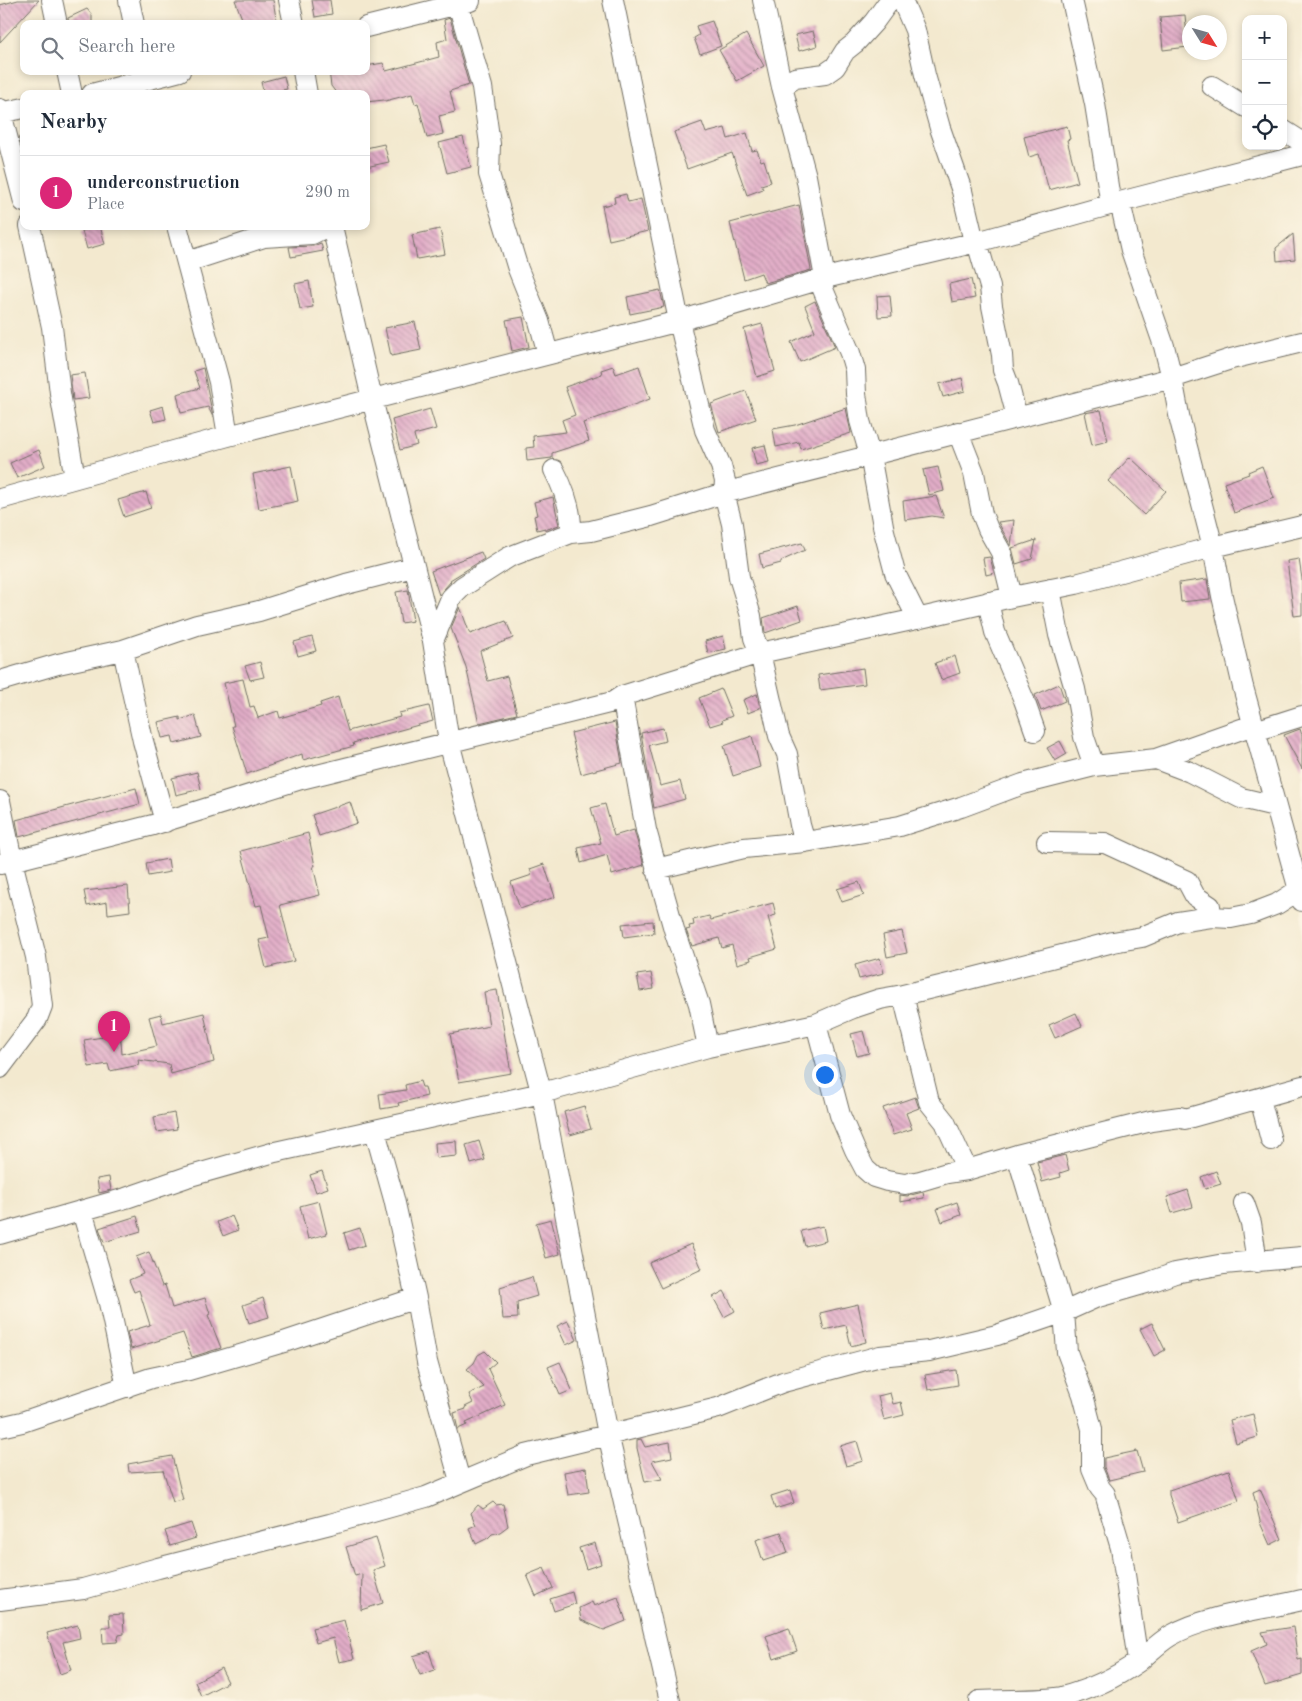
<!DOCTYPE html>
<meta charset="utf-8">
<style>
body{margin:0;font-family:"Old Standard TT",serif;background:#f6f6f7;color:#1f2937}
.controls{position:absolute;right:15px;top:15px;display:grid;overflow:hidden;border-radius:10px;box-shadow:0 2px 8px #0003}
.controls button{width:45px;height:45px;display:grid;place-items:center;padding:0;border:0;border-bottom:1px solid #e0e1e3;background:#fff;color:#1f2937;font:25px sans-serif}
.compass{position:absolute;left:1182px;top:15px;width:45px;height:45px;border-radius:50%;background:#fff;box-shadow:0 2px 8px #0003;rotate:127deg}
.you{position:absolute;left:824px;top:1074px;width:18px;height:18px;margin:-12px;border:4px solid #fff;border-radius:50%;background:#1a73e8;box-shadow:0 0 0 8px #1a73e833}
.badge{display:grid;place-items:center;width:32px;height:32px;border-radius:50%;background:#db2777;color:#fff;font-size:16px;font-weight:700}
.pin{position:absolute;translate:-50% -41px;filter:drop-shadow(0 1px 2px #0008)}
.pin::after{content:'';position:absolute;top:26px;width:18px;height:15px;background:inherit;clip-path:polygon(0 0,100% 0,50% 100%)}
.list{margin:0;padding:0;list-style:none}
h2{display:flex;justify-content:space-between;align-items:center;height:65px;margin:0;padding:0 20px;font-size:21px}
h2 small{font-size:16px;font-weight:400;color:#747a83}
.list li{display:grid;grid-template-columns:32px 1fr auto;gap:15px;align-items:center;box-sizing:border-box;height:75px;padding:0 20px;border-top:1px solid #e0e1e3}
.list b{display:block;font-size:19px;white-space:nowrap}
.list p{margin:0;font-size:16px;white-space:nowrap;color:#747a83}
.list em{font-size:16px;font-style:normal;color:#747a83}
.icon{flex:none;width:28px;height:28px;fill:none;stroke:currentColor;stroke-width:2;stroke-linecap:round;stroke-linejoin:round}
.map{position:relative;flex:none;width:1302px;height:1701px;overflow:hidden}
.search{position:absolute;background:#fff;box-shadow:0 2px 8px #0003;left:20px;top:20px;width:350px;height:55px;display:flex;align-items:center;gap:12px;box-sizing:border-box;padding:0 18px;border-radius:10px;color:#747a83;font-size:19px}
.panel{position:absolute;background:#fff;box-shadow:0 2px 8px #0003;left:20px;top:90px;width:350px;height:140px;border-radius:10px}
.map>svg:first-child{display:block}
</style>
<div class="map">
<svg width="1302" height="1701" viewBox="0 0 1302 1701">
<defs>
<pattern id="building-back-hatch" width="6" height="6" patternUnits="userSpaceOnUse" patternTransform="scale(1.25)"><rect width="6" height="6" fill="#e2adc8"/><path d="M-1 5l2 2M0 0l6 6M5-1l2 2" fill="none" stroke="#b78da3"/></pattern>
</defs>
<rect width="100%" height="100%" fill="#fcf5e5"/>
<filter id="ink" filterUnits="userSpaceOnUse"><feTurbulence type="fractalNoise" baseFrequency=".02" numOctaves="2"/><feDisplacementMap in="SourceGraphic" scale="10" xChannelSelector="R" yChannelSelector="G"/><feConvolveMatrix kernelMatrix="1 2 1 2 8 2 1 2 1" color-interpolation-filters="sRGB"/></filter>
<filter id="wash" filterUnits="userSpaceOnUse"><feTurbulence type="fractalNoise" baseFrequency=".0096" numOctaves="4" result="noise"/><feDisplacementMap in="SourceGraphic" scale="20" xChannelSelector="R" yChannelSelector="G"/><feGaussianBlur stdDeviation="1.12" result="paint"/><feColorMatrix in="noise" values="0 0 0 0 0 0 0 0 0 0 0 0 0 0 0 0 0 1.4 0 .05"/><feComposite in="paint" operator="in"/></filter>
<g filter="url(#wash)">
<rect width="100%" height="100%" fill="#f3e9cf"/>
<g id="blocks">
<path fill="url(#building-back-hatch)" d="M18,0H39L0,42V5Z
M235,0H273L277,24H244Z
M312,0H330L332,14L315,17Z
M87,9L92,15V24H69L68,18Z
M1185,15L1188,47L1163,50L1160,17Z
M450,18L469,85L450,91L455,112L439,116L443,134L427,138L418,103L415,104L412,94L385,101L384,100L366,102V94H337L331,86L329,71H366V66L383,63L386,71L439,57L437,42L447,39L444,20Z
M712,21L721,46L700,54L694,38L699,35L696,26Z
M813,31L817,46L799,51L795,35Z
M746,34L764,66L737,81L719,50Z
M284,76L287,89L264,94L261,82Z
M702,122L706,133L725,128L728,139L747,133L752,151L757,150L761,161L764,160L771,182L761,185L763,189L747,195L732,153L687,169L674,132Z
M1067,126L1070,139L1067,140L1078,182L1049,190L1039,154L1029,157L1024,137Z
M463,137L471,167L447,173L439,143Z
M384,144L389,162L366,167V148Z
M626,194L628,202L641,199L648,231L609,240L602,206L615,203L614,197Z
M799,205L811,270L765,283L761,273L744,279L730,223Z
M97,226H100L105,244L87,249L82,231Z
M440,229L445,254L417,259L412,235Z
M1293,234L1295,259L1277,261L1276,248Z
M321,243L323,251L291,257L289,247L313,246Z
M971,279L975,298L952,302L949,284Z
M309,281L313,307L300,309L295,284Z
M660,290L664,307L630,314L627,297Z
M890,295L892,316L878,317L877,296Z
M815,301L835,347L800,362L791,342L815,331L805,306Z
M523,317L529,347L512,351L506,320Z
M415,322L421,350L391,356L385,328Z
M762,324L775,371L757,377L744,329Z
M613,366L616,374L639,366L650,399L583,423L589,441L552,453V458L527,461L526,448L534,447L533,436L566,432L562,420L575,415L565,387L602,374L601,370Z
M203,368L213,417L208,407L181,413L177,394L200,388L194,371Z
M85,373L89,398L73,400L70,375Z
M962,378L965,391L943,397L939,384Z
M746,391L756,419L719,432L711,404Z
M163,406L166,419L154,422L150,410Z
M846,408L851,433L801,449L799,442L776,447L773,429L795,425Z
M430,409L436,429L414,435L417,445L400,450L392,420Z
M1101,410L1108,441L1092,445L1085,413Z
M765,445L769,462L756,465L752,448Z
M39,450L45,466L17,478L10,463Z
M1130,457L1166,491L1144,515L1108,481Z
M291,466L298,501L259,509L253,474Z
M1262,466L1274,498L1234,513L1224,483L1249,474L1248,472Z
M938,467L944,491L929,495L923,470Z
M146,492L151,508L124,517L118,500Z
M936,496L944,518L932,516L905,520L903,501Z
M553,497L559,525L545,530V528L537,530L534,516L537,515L534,502Z
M1014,520L1011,546L998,522Z
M1036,540L1032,559L1016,564L1012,548Z
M802,543L805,550L781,561V563L762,568L759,554Z
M481,552L484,559L450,580L451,581L439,595L431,571Z
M990,557L994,573L986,575L983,558Z
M1299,559L1302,579V615L1294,616L1287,561Z
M1207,579L1210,599L1181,602L1179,583Z
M408,590L413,621L401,623L396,592Z
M798,606L802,620L765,633L763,618Z
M460,607L470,634L506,621L513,638L480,651L488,681L507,676L517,714L479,723L466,667L451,628Z
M723,636L726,649L708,653L705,641Z
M312,637L316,651L298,656L294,642Z
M955,656L960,673L941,680L935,663Z
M260,662L264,677L250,680L245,666Z
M863,668L865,684L820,690L818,675Z
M243,679L250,707L254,706L258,718L278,711L280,718L321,706L320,703L338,697L348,731L400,717L399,713L429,706L433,721L353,743L354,746L303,760L302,754L247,774L232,726H234L224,683Z
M1059,684L1065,701L1041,711L1035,695Z
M721,689L732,716L722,720L723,722L710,726L699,698Z
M757,694L760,708L748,713L743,700Z
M195,715L201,737L174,744L172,736L162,738L158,722L180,717V720Z
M615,722L622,763L581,774L571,733Z
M663,728L666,741L649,745L660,786L680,781L685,799L654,808L641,733Z
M1300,729L1302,735V769L1284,735Z
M752,736L760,767L733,776L724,746Z
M1060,741L1067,754L1055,761L1047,748Z
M197,772L201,789L176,795L172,778Z
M136,788L140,804L19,837L16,820Z
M350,802L357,823L319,836L312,815Z
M605,804L614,836L634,830L644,865L612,875L607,855L581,863L578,848L601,843L591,808Z
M308,833L315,866H313L320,895L280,905L294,961L266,968L259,940L269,938L261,905L256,906L241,851Z
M168,859L170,872L148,876L146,863Z
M544,864L555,897L520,909L511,882L532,875L530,869Z
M859,882L864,895L842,902L837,889Z
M128,886L130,911L108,914L107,902L87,906L84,891Z
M773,903L776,915L768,917L777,949L750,957L751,960L737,964L732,945L722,948L719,938L692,946L686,930L690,929L689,926L694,925L693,920L709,916L711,920Z
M653,921L654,933L624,937L622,924Z
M902,931L907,953L887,957L883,935Z
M880,958L884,973L859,979L855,965Z
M651,973L654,989L640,991L637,975Z
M497,990L511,1073L459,1082L450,1034L489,1026L484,992Z
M204,1013L214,1062L171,1074L169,1064L138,1060L139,1065L110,1071L108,1064L89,1067L84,1040L103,1037L102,1035L120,1030L122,1054L157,1046L149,1017L161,1014L163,1023Z
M1076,1013L1082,1026L1055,1038L1049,1025Z
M863,1031L869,1053L857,1056L851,1034Z
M420,1081L422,1087H425L427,1096L398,1103L399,1106L381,1109L379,1094L406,1090L405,1085Z
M915,1097L919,1108L906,1113L912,1129L893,1135L883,1108Z
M584,1106L591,1129L570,1135L564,1112Z
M174,1113L177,1129L157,1132L154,1117Z
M456,1141L457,1156L436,1158L435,1143Z
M479,1141L485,1160L471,1164L466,1145Z
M1065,1155L1069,1170L1060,1173L1061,1177L1042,1182L1037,1162Z
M322,1171L328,1188L316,1192L310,1175Z
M1216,1171L1221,1184L1205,1189L1201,1177Z
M109,1177L111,1190L99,1193L97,1179Z
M1188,1190L1193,1207L1172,1213L1167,1197Z
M923,1192L924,1198L900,1202V1195L907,1196Z
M319,1201L327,1234L308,1239L300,1206Z
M957,1202L961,1215L942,1222L937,1209Z
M137,1216L141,1231L104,1242L99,1228Z
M232,1216L238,1230L223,1236L217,1222Z
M551,1219L560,1254L546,1258L536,1223Z
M823,1226L826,1241L805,1246L801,1231Z
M360,1228L365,1245L349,1250L344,1233Z
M691,1244L702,1269L661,1288L649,1263Z
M149,1252L162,1286L165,1285L172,1308L205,1298L210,1314L208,1315L221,1348L192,1357L183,1333L131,1349L127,1332L150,1325L139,1290L134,1292L129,1280L143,1274L136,1257Z
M532,1277L537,1296L517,1302L518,1318L503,1319L500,1287Z
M724,1291L735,1311L724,1317L713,1297Z
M263,1298L269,1317L249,1323L243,1305Z
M858,1304L866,1342L851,1346L846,1325L824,1330L820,1313Z
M568,1321L577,1340L566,1345L557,1326Z
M1152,1323L1165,1350L1154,1356L1140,1329Z
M485,1351L496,1362L488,1369L505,1405L466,1423L467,1425L458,1429L454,1413L466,1409L465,1407L473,1403L469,1394L484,1387L467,1369L474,1363L478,1355Z
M560,1362L572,1390L560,1395L548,1367Z
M956,1370L958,1385L928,1390L925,1375Z
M890,1393L893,1404L901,1402L904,1415L884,1420L878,1396Z
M1253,1414L1258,1437L1236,1443L1230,1420Z
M641,1439L645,1447L670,1442L672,1457L652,1461L662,1479L645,1482L637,1448V1440Z
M857,1441L863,1461L846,1466L840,1446Z
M1137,1451L1143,1472L1109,1480L1104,1467V1458Z
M172,1456L183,1500L173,1502L163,1470L129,1472L128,1464Z
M586,1468L589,1492L568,1495L564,1472Z
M1229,1470L1239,1501L1178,1522L1169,1495V1490Z
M1260,1489L1282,1539L1270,1545L1261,1525L1253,1492Z
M790,1490L794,1503L775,1509L771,1496Z
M493,1502L496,1505L503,1504L508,1526L500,1532L492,1534L488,1538L476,1544L469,1528L476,1525L471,1513L478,1505L483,1509Z
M191,1523L196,1538L170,1546L165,1531Z
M781,1532L788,1553L763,1561L756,1540Z
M376,1538L385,1566L373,1570L383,1603L361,1610L362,1574L355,1576L346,1547Z
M595,1543L601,1564L586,1569L579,1548Z
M544,1568L553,1588L536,1596L527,1575Z
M572,1592L575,1604L554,1611L550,1599Z
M618,1597L626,1621L604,1630L581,1620L579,1608L592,1602L594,1606Z
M123,1614L124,1634L119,1635L117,1642L103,1643L102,1627H110L109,1615Z
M344,1620L354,1659L339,1662L333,1638L316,1643L312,1628Z
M78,1625L80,1638L63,1642L71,1670L60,1674L47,1633Z
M1293,1627L1298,1660L1302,1659V1675L1265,1686L1251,1651L1267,1644L1262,1632Z
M789,1628L797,1651L774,1659L766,1636Z
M429,1651L435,1670L420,1675L413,1656Z
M221,1668L228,1682L201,1696L195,1682Z"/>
</g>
</g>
<g filter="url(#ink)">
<use href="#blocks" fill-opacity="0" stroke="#716e64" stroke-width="1"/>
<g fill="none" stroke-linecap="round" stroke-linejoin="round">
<g stroke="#716e64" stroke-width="22">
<path id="minor" d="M52,0L57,24
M129,0L134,24
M289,0L294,24
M457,0L482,87L490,144L489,174L518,269L539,321L548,354
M613,0L679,321L705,430L721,466L725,481L724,493L732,524L739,577L751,616L754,638L760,653L779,736L787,754L800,825L805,842
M763,0L782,87L806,176L825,278
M902,0L915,30L925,75L940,128L962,191L974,242
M1072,0L1095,104L1111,205
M366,27L470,1
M67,71L72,94
M303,71L307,94
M1212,86L1246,107
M782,87L795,78L825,74L835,67L845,51L855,43L874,22L890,0
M92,94L180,71
M0,109L24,202
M0,113L24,108
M1283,130L1302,142
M1120,202L1131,250L1164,346L1172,378L1180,420L1213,547L1222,596L1243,687L1302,901
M30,226L52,327L60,393L75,478
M177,226L219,382L228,436
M332,226L372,399L433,641L449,742L543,1099L608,1434L670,1701
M977,242L990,287L992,306L1002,355L1003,370L1008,383L1017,417
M187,262L264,237L312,234L328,226
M819,280L850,353L855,370L856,394L860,421L870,455L884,531L895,573L918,619
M958,432L974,473L982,514L988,529L1001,552L1012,597
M554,470C564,489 572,511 571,533
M0,499L228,436L679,321L825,278L977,242L1120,202L1302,155
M1050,589L1059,635L1075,689L1084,737L1094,766
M988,602L995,632L1024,700L1035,731
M433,641L451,598L462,587L509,557L571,533L591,531L651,516L724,493L1172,378L1231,359L1302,342
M123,650L143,741L165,822
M0,681L58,664L123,650L197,625L259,611L346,584L413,567
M622,696L646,830L675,933L699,1004L708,1047
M1255,731L1302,716
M1156,759L1190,772L1241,798L1275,806
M0,801L12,861L36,957L42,1006L37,1019L0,1068
M1047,842L1105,843L1187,881L1195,896L1210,906L1211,917
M0,864L153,825L301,779L613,702L622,696L760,653L912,620L1012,597L1076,584L1213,547L1302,526
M656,869L744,848L805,842L900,826L961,807L1023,784L1094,766L1156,759L1253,725
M903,995L929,1102L945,1122L967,1170
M816,1024L840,1115L855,1150L865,1169L874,1177L887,1181L905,1184L920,1181L947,1173L967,1170L1017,1155L1151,1121L1180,1117L1185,1119L1302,1086
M1260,1099L1271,1140
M375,1131L394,1199L416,1298L427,1362L460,1481
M1017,1155L1064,1312L1067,1352L1083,1395L1092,1429V1469L1100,1488L1105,1494L1121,1548L1138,1661
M1244,1203L1251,1223L1257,1262
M82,1211L109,1303L127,1387
M0,1234L126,1198L187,1177L275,1152L542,1093L708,1047L816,1024L853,1008L880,999L903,995L961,981L1113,942L1142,937L1178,922L1211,917L1231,918L1251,914L1277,904L1302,888
M0,1427L22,1422L151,1378L189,1370L284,1342L416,1298
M0,1600L83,1589L158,1568L330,1524L426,1497L526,1455L718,1408L783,1382L880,1356L929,1351L997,1335L1064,1312L1095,1298L1150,1282L1175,1273L1224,1264L1302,1257
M979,1701C1005,1699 1039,1701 1062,1697C1089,1690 1115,1678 1138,1662C1149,1653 1158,1643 1170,1636C1206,1615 1262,1610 1302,1600"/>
</g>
<use href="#minor" stroke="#fff" stroke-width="20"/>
</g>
</g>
</svg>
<div class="controls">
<button>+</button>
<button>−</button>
<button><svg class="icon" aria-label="locate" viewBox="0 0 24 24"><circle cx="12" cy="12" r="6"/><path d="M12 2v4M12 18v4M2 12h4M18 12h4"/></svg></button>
</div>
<svg class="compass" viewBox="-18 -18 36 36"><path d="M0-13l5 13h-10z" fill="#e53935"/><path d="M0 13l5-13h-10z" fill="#747a83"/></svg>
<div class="you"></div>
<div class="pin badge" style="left:114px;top:1052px">1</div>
<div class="search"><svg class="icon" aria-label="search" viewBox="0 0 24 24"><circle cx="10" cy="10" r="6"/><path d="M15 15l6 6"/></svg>Search here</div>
<section class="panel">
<h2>Nearby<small></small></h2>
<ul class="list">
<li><span class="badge">1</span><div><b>underconstruction</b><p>Place</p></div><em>290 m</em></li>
</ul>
</section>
</div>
